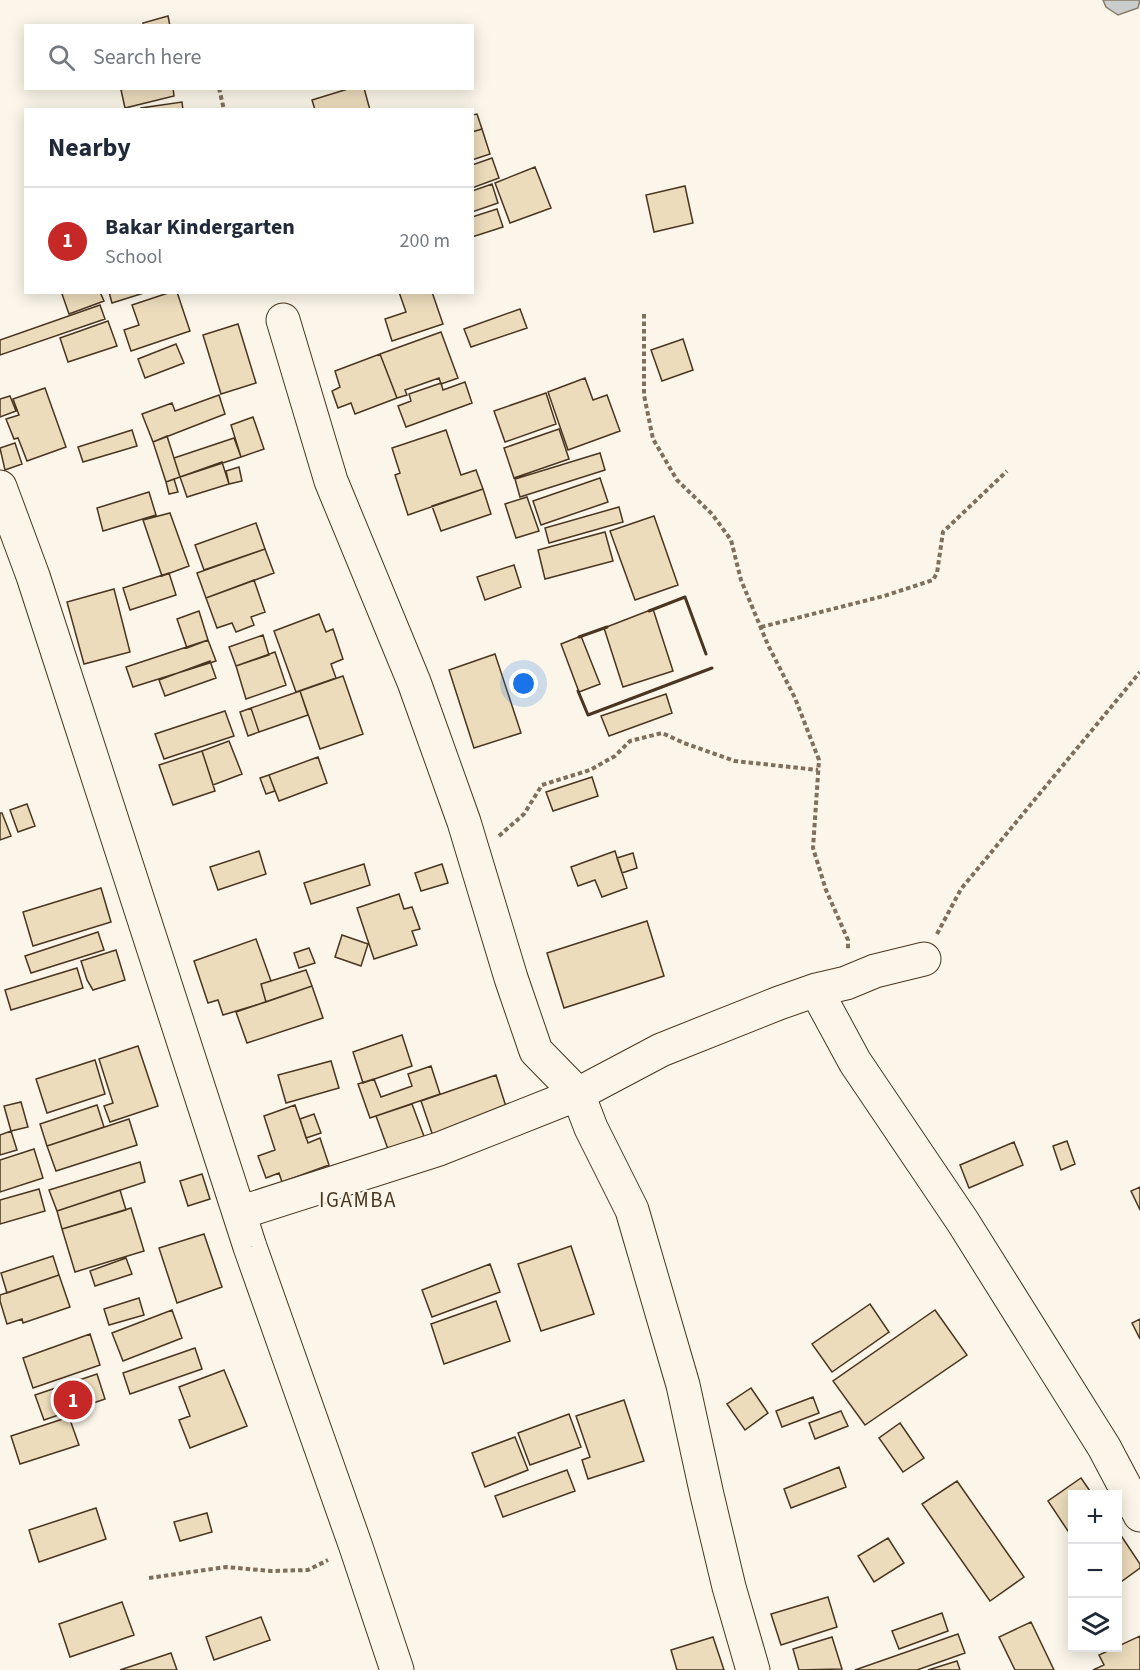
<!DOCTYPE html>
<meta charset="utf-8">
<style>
body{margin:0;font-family:"Source Sans 3",sans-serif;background:#f6f6f7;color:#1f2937}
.controls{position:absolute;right:18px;bottom:18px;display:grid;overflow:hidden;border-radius:0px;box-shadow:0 3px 15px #0003}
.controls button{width:54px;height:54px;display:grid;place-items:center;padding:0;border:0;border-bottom:2px solid #e0e1e3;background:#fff;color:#1f2937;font:30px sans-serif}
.you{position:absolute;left:524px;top:684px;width:21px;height:21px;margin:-15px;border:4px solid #fff;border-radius:50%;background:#1a73e8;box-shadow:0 0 0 9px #1a73e833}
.badge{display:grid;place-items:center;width:39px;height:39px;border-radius:50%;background:#c62828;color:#fff;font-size:20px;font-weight:700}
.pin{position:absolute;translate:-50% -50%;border:3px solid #fff;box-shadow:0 2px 6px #0006}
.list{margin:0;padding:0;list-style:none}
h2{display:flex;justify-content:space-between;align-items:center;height:78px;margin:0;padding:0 24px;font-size:26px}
h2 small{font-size:20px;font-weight:400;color:#747a83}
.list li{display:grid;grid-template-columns:39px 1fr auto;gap:18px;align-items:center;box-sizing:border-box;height:108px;padding:0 24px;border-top:2px solid #e0e1e3}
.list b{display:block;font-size:22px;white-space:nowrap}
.list p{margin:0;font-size:20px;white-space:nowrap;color:#747a83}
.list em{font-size:20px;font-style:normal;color:#747a83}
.icon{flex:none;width:33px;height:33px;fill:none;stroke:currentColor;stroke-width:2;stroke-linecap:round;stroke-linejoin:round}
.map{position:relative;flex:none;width:1140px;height:1670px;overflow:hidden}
.search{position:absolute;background:#fff;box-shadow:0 3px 15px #0003;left:24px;top:24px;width:450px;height:66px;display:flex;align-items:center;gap:15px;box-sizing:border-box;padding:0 21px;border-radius:0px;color:#747a83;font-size:22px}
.panel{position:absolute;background:#fff;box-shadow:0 3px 15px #0003;left:24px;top:108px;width:450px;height:186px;border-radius:0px}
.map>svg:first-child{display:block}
</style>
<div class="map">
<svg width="1140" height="1670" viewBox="0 0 1140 1670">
<rect width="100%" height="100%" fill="#fbf6e9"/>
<path fill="#c9cecd" stroke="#887966" stroke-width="1.5" d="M1103,0H1140L1138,8L1118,15L1106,7Z"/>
<path fill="#ecdcbc" stroke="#4a3520" stroke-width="1.5" d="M168,16L170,26H143V23Z
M126,88H173L174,96L125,108L121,90Z
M351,88H364L370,110H315L312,100Z
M182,102L183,110H141V108Z
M477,114L482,129L472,132V115Z
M482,129L490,154L472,160V132Z
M492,158L499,178L472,188V165Z
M535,167L551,208L510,223L495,183Z
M492,184L498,203L472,212V191Z
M685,186L693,223L654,232L646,195Z
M497,209L503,227L472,237V217Z
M67,292H100L104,301L69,314L62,294Z
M109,292H147L112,303Z
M171,292H177L190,331L131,351L124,330L139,325L132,305Z
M399,292H432L443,324L392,341L385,319L406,312Z
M100,305L105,319L0,355V340Z
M520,309L527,328L471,347L464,329Z
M108,321L117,346L68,362L60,338Z
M238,324L256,383L221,394L203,335Z
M441,332L458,378L441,384L439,378L405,390L407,395L397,398L380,354Z
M683,339L693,370L662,381L651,350Z
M176,344L184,363L145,378L138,359Z
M380,354L397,398L355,414L351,403L338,408L332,391L340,387L335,371Z
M585,378L593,400L607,395L620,431L568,450L548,392Z
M465,382L472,403L406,427L398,406L411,401L409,394L441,383L443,390Z
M45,388L66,447L27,461L18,438L14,439L6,419L19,415L13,399Z
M546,393L556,424L505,442L494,411Z
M219,395L225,414L153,442L142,414L172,403L175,411Z
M10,396L16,411L0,417V399Z
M253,417L264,449L241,457L231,425Z
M559,429L569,459L514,478L504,448Z
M132,430L137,446L83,462L78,447Z
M446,430L461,475L476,470L483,489L408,515L395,475L400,473L392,448Z
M167,436L180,477L166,482L153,442Z
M234,438L241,457L180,477L174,458Z
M15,443L22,464L5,470L0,448Z
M600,453L605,470L520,497L515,479Z
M222,462L229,484L187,497L180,477Z
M239,467L242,481L229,484L226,471Z
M600,478L608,502L541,525L533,501Z
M174,479L178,492L169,494L166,482Z
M483,489L491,514L441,531L432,506Z
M149,492L156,515L103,531L97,508Z
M527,497L539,531L516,538L505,504Z
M619,507L623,522L549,543L545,528Z
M170,513L189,566L162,576L143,520Z
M654,516L678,585L635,600L610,531Z
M256,523L265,549L204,570L195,545Z
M605,532L613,561L545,579L538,550Z
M265,549L274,573L206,598L197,573Z
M514,565L521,587L485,600L477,577Z
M169,573L176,595L130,610L123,588Z
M254,580L265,612L251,617L254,625L236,632L232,623L217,628L206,598Z
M114,589L130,652L84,664L67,602Z
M653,609L673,671L623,687L604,628Z
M199,611L208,640L187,648L177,619Z
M319,614L326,632L333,629L343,659L331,664L336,678L296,692L274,631Z
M263,635L269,655L236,666L229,647Z
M581,636L600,684L579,692L561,644Z
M208,640L216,661L133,687L126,667Z
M275,652L286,685L246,699L236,666Z
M495,654L521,733L474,748L449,670Z
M210,661L216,678L165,696L159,680Z
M343,676L363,734L320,749L300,691Z
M300,691L308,715L259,732L251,708Z
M666,694L672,713L609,736L601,716Z
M251,708L259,732L248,736L240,712Z
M225,711L234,736L164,759L155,734Z
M229,741L242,774L213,785L202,751Z
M202,751L215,791L173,805L159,765Z
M318,757L327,783L279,801L269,775Z
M269,775L275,791L266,794L260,778Z
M592,777L598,796L553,811L546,792Z
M27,804L35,826L18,832L10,810Z
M0,813H2L11,836L0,840Z
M259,851L266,874L218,890L210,867Z
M615,851L627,888L602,897L595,880L578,886L571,867Z
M633,853L637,868L622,873L617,858Z
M364,864L370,885L311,904L304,883Z
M442,864L448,883L421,891L415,873Z
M101,888L111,922L33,946L23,912Z
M399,894L404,909L412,907L420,929L412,931L417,945L374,959L357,908Z
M647,921L664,976L564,1008L547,953Z
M98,932L104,950L31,973L25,956Z
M342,935L368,944L361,966L335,957Z
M256,939L271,981L261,984L266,1002L223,1015L218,1000L208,1003L194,961Z
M309,948L315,963L299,968L294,953Z
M116,950L125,980L93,990L87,980L81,961Z
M77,968L83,988L11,1010L5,990Z
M306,970L312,986L266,1002L261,984Z
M312,986L323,1018L247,1043L236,1012Z
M402,1035L412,1066L363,1083L353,1052Z
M138,1046L158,1106L110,1122L104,1106L113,1103L99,1059Z
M95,1060L105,1094L47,1113L36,1079Z
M331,1061L339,1088L286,1103L278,1075Z
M431,1066L440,1094L370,1118L358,1084L374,1079L381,1097L412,1086L408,1074Z
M496,1075L508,1113L434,1139L421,1101Z
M21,1102L28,1127L11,1131L4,1106Z
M412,1104L425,1139L389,1152L376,1116Z
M97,1105L104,1127L47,1146L40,1124Z
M295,1105L308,1143L320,1138L329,1165L282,1182L279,1173L266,1178L258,1156L275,1150L264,1116Z
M314,1114L321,1133L306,1138L300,1119Z
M129,1119L137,1145L56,1171L47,1146Z
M11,1131L17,1150L0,1155V1135Z
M1067,1141L1075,1164L1061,1170L1053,1146Z
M1014,1142L1023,1165L969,1188L960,1165Z
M34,1149L43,1178L0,1192V1160Z
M140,1162L145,1182L57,1211L49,1190Z
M202,1174L210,1199L188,1206L180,1181Z
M1140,1187V1210L1131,1191Z
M39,1189L45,1211L0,1224V1200Z
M120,1190L126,1210L62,1229L57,1211Z
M131,1208L144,1251L75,1272L62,1229Z
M204,1234L222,1287L177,1303L159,1248Z
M571,1246L594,1314L541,1331L518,1264Z
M53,1256L59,1275L7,1293L1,1273Z
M126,1258L132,1274L95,1286L90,1271Z
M490,1264L500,1292L432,1317L422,1290Z
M59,1275L70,1307L23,1323L22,1319L7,1324L0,1301V1295Z
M139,1298L144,1315L109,1325L104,1309Z
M496,1301L510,1341L444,1364L431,1324Z
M870,1304L889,1332L832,1372L812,1344Z
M172,1310L182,1338L123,1361L112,1333Z
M935,1310L967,1355L865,1425L833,1381Z
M1140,1319V1339L1132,1323Z
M90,1334L100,1365L33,1388L23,1358Z
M195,1348L202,1369L130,1394L123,1373Z
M224,1370L247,1426L190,1448L179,1420L190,1416L179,1387Z
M97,1374L105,1399L44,1420L35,1395Z
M751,1388L768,1413L745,1430L727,1404Z
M813,1397L819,1413L782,1427L776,1411Z
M624,1400L644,1461L588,1479L582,1460L590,1457L576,1416Z
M841,1411L848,1426L815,1439L809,1423Z
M569,1414L581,1447L530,1465L518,1433Z
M69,1417L79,1445L20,1464L11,1436Z
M900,1423L924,1458L903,1472L879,1438Z
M515,1437L528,1470L485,1487L472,1453Z
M839,1467L846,1487L791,1508L784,1489Z
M567,1470L575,1491L503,1517L495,1496Z
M1081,1478L1092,1494H1072V1537L1048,1501Z
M957,1481L1024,1577L990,1601L922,1504Z
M96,1508L106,1539L39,1562L29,1530Z
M207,1513L212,1532L180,1541L174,1522Z
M1118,1531L1140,1564V1568L1118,1584Z
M888,1538L904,1563L874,1582L858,1556Z
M828,1597L837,1627L781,1645L771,1614Z
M122,1602L134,1635L70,1657L59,1624Z
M942,1613L948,1631L899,1649L892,1631Z
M261,1617L270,1640L214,1660L206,1637Z
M1031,1622L1054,1670H1015L999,1637Z
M958,1634L965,1653L917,1670H855Z
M1140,1636V1670H1093L1104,1665L1099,1655Z
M713,1637L724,1670H677L671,1650Z
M832,1637L842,1669L799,1670L793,1649Z
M171,1653L177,1670H120Z
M957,1661L960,1670H928Z"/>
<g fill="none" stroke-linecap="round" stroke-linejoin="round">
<g stroke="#4a3520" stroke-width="35">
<path id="minor" d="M283,320L331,481L414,682L464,822L511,978L536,1051L578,1094L591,1128L632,1210L683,1385L707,1495L729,1587L753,1670
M0,487L33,576L250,1247L356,1547L397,1670
M816,990L855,1062L963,1222L1104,1447L1140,1515
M239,1213L439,1149L578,1094L661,1050L779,1003L816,990L846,983L875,971L924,959"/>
</g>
<path stroke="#7f6f5c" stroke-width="4" stroke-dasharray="4.5 3" stroke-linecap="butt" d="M219,88L224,110
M644,314V395L653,439L677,480L712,514L731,540L741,580L768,645L795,698L819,760L813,848L826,890L848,940V950
M761,627L884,596L933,580L937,573L943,532L1007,471
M499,836L524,814L542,785L590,770L615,756L630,741L662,733L684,743L735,761L818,770
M937,934L961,889L1140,672
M149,1578L226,1567L271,1571L308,1570L328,1560"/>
<use href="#minor" stroke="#fbf6e9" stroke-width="33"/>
<path stroke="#4a3520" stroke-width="3" d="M649,611L685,597L706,654
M579,637L607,627
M578,691L588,715L712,668"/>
</g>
<g text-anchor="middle" stroke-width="4.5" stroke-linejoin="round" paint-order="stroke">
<g font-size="21" letter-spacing="1.5" fill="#4a3520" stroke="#fbf6e9">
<text x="358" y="1207">IGAMBA</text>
</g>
</g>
</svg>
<div class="controls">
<button>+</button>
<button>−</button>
<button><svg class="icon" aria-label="layers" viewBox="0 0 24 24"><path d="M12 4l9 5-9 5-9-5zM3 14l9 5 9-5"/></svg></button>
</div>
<div class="you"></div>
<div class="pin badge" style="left:73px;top:1400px">1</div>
<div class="search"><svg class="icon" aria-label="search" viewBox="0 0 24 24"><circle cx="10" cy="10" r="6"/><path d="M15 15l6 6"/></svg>Search here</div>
<section class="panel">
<h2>Nearby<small></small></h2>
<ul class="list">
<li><span class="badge">1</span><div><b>Bakar Kindergarten</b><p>School</p></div><em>200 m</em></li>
</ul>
</section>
</div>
